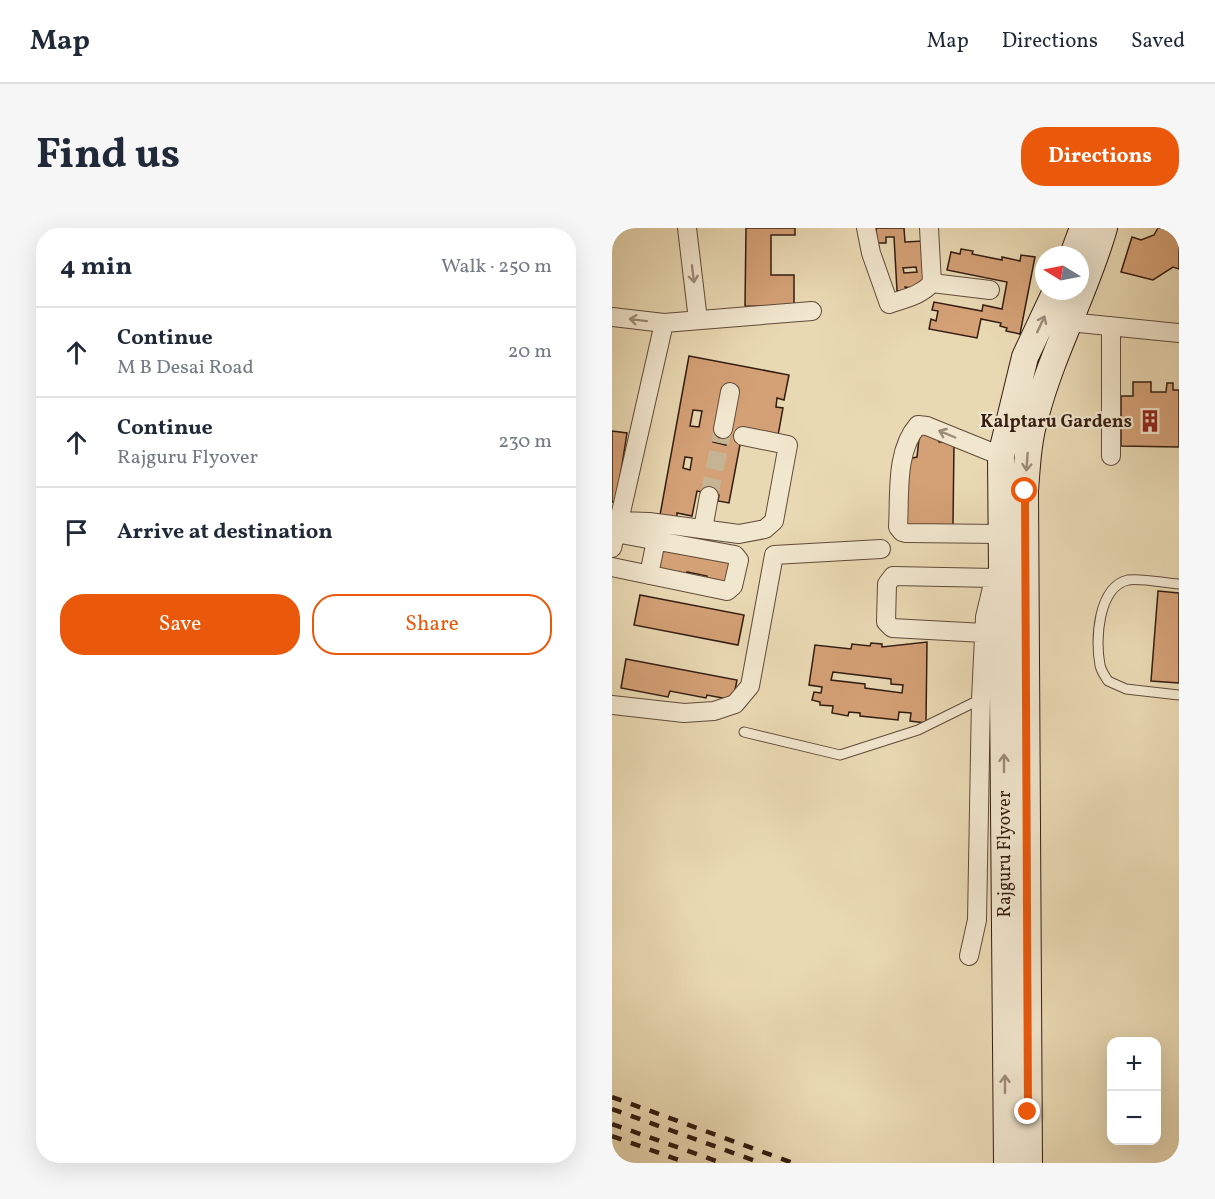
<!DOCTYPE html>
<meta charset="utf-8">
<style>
body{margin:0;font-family:Vollkorn,serif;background:#f6f6f7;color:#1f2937}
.controls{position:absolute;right:18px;bottom:18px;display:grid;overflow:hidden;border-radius:12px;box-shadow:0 6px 24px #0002}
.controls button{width:54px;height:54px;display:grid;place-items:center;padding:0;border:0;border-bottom:2px solid #e0e1e3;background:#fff;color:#1f2937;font:30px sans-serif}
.compass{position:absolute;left:423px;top:18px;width:54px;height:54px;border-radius:50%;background:#fff;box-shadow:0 6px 24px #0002;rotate:280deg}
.stop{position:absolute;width:18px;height:18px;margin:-14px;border:4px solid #ea580c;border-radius:50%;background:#fff}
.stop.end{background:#ea580c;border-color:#fff;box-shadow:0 2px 6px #0008}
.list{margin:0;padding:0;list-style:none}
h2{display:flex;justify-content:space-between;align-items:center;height:78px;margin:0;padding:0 24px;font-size:26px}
h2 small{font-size:20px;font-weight:400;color:#747a83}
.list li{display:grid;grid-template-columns:39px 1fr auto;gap:18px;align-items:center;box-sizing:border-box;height:90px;padding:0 24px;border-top:2px solid #e0e1e3}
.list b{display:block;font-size:22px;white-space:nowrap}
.list p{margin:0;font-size:20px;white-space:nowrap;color:#747a83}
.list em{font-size:20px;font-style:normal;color:#747a83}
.actions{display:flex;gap:12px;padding:18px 24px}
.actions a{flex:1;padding:14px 0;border:2px solid #ea580c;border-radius:24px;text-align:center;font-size:21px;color:#ea580c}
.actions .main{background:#ea580c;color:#fff}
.icon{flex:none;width:33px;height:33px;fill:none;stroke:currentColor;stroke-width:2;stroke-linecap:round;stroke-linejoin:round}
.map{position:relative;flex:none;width:567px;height:935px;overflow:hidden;border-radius:24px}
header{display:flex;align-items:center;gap:36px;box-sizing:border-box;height:84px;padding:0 30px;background:#fff;border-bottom:2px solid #e0e1e3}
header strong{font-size:28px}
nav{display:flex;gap:33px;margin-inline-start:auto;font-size:21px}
.intro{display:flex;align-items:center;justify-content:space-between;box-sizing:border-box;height:144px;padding:0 36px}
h1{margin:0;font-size:42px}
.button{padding:15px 27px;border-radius:24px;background:#ea580c;color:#fff;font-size:21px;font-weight:700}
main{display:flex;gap:36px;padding:0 36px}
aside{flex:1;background:#fff;border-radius:24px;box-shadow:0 6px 24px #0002}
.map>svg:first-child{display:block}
</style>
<header>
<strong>Map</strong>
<nav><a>Map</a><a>Directions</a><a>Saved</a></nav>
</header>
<div class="intro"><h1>Find us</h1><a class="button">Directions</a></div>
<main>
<aside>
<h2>4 min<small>Walk · 250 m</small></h2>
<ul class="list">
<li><svg class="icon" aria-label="ahead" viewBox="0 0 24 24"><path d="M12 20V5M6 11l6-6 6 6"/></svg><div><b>Continue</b><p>M B Desai Road</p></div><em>20 m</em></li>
<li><svg class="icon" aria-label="ahead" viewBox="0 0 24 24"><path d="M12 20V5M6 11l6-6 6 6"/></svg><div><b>Continue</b><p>Rajguru Flyover</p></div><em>230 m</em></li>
<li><svg class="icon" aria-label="arrive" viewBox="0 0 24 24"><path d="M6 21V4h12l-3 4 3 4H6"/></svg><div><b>Arrive at destination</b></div></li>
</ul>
<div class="actions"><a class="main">Save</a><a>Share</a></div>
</aside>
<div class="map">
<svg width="567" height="935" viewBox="0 0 567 935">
<rect width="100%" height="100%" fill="#e9d9b3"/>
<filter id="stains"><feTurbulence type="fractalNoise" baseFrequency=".00333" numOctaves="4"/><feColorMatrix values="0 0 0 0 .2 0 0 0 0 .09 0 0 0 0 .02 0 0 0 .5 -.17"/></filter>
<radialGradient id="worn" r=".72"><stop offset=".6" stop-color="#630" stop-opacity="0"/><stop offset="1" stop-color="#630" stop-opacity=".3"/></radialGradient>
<path fill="#d4a076" stroke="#331c11" stroke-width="1.5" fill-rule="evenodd" d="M134,0H183V7H159V47H182V79L133,78Z
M264,0H292L293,14L311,13L313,61L293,59L294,62L285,63L282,9H274V15H265ZM304,39L305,44L292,45L291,40Z
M546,0L567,2V41L561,39L541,52L509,44L520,9L529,12L542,7Z
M349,21L361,23L360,26L390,32V29L408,33L409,27L423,29L408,106L394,103L395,100L388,98L389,95L369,91L365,110L317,101L319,91L324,93L326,83L320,82L322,74L370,83L371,77L390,81L395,54L335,42L339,24L348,26Z
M77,128L177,147L172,172L165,170L164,179L171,180L165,213L130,206L117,275L106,273L107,267L85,263L80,288L65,285V290L48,287ZM112,158L125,161L114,217L101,214ZM81,182L90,183L87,199L78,198ZM73,229L80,230L78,242L71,240Z
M521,154H539V164H554L555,155H561V162H567V219L509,218V168H521Z
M308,201L327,205V214H342L341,297L292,299L295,231L305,229Z
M0,203L15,205L4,275L0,274Z
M48,319L122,333L117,355L95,351V348L75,344V347L44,341Z
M546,363L567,365V455L539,453Z
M28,367L132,387L126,417L22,397Z
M315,414L314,495L298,493L299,485L287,484L286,492L248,488V485L237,484L236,488L220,485L221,478L208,477V474L200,472L202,464L209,465L210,459L197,457L203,417L239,421L240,416L258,418L259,415L270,416V419ZM221,444L279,451V456L291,457L290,465L253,460V456L219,452Z
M14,431L125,452L121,472L95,467L94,470L58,463L56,469L9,460Z"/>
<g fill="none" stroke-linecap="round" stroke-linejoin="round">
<path stroke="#c5b393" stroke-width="18" stroke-dasharray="18 9" stroke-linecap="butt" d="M97,268L111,201"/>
<g stroke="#604b3a" stroke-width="11">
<path id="service" d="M567,356C553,355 529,350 516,352C486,359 483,412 488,437C489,443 493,448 496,453L514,461L567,467
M132,504L228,527L306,502L369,471"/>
</g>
<g stroke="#604b3a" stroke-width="20">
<path id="minor" d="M75,0L86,92
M254,0L259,25L277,76C294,70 308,68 320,55L317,0
M320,55L378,62
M0,89L52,95L200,83
M457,94L567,105
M111,201L118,164
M389,228L315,198L306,197C283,223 288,267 286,299L290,304L294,305L390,306
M499,228V98
M0,293H7L52,95
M91,301L97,268
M0,320L7,293L37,294L127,306L153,301L162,293L176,217L131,208
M0,339L115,363L121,358L127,332L123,327L3,305
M37,347L44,312
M372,405L280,400L274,394L275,356L281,348L383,350
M0,477L72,485L102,483L123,476L138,458L162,327L269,321
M357,728L365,692L369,471L373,389L383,347"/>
</g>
<g stroke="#331c11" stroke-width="28">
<path id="secondary" d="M461,27L471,0
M395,935L389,228L413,129L444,63
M417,935L413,263C415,237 416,211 424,186C441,122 474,63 492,0"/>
</g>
<use href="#service" stroke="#f1e6ce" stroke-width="9"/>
<use href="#minor" stroke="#f1e6ce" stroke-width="18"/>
<use href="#secondary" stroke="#f1e6ce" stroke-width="26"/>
<path stroke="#331c11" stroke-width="4.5" stroke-dasharray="10 10" stroke-linecap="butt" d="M0,869L181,935
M0,881L149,935
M0,896L110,935
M0,908L75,935"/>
</g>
<defs><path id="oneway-shaft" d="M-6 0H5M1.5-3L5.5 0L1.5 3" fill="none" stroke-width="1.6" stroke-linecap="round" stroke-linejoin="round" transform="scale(1.5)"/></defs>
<g stroke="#9c8b79">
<use href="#oneway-shaft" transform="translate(81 46) rotate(83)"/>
<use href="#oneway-shaft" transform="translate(26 92) rotate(-173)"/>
<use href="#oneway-shaft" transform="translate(429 96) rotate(-65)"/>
<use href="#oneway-shaft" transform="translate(335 206) rotate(-157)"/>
<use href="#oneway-shaft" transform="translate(415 234) rotate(94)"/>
<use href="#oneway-shaft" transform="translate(392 535) rotate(-90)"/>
<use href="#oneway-shaft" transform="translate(393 856) rotate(-90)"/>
</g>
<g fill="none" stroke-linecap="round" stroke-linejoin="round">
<path stroke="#ea580c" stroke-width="8" d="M413,263L416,884"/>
</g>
<defs>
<g id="building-bare" transform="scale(1.8)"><path d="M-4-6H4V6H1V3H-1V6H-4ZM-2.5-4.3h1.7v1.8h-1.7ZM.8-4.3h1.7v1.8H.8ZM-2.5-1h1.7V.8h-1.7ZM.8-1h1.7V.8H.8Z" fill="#8f2418" stroke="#f1e6ce" stroke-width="2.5" paint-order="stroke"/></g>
</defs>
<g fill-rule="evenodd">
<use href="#building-bare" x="538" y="193"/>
</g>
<g text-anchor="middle" stroke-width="4.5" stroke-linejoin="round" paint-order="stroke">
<g font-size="18" font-weight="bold" fill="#331c11" stroke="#f1e6ce" text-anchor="end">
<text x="520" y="199">Kalptaru Gardens</text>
</g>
<g font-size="18" fill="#331c11" stroke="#f1e6ce">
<text transform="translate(392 626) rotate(-90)" y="6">Rajguru Flyover</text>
</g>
</g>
<rect width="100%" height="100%" filter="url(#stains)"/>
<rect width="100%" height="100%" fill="url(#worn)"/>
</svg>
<div class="controls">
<button>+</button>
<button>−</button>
</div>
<svg class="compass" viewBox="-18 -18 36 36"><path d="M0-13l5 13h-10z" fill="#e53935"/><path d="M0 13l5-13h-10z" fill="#747a83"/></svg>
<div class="stop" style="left:413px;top:263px"></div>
<div class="stop end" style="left:416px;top:884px"></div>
</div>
</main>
